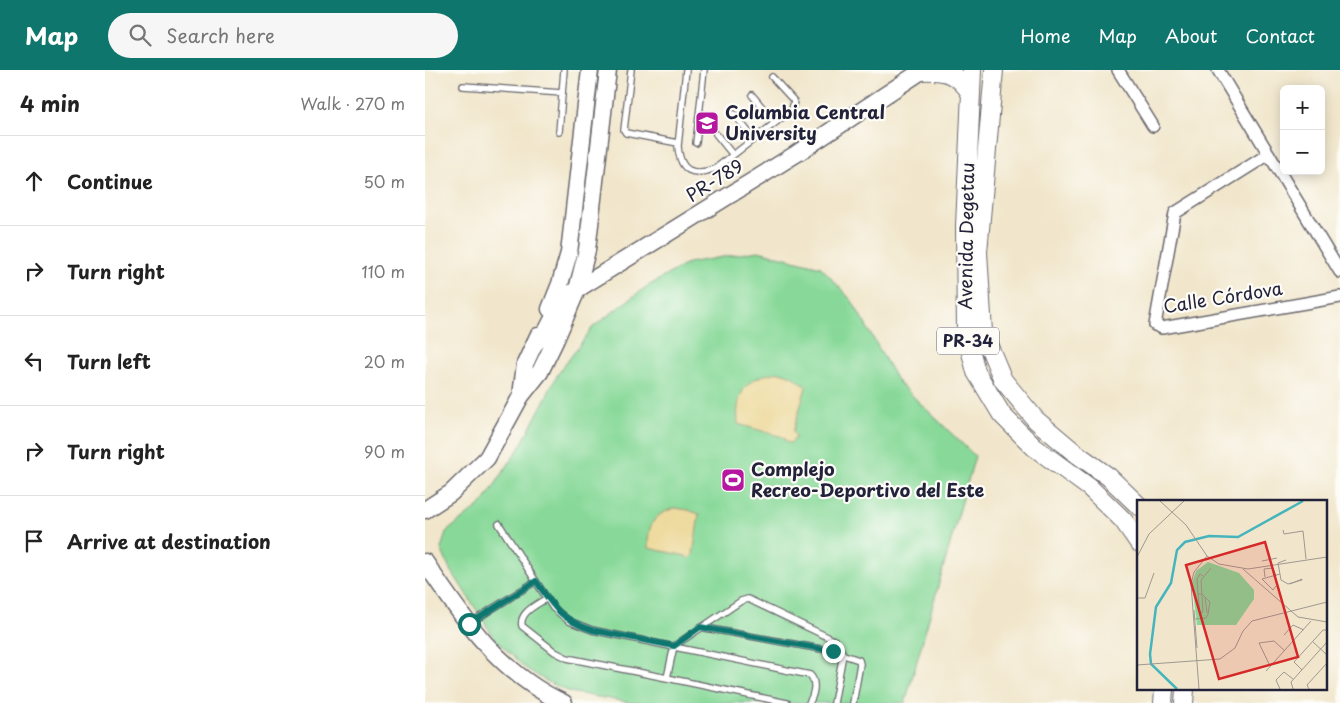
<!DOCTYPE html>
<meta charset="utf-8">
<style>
body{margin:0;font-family:"Playpen Sans",sans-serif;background:#f6f6f6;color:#222}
.controls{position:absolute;right:15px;top:15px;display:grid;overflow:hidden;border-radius:8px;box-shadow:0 2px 12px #0003}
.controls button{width:45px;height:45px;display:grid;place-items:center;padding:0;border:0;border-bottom:1px solid #e0e0e0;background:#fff;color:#222;font:25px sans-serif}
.stop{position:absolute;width:15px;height:15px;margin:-11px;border:4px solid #0f766e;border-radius:50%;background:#fff}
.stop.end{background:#0f766e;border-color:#fff;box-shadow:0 1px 5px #0008}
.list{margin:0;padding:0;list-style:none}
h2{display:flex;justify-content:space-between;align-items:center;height:65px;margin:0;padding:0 20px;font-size:21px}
h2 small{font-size:16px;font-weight:400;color:#767676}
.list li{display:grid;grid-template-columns:32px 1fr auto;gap:15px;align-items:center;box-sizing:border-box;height:90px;padding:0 20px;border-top:1px solid #e0e0e0}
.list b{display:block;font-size:19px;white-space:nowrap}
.list em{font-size:16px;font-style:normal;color:#767676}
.icon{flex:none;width:28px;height:28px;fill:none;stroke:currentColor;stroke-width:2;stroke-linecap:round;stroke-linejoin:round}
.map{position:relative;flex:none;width:915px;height:633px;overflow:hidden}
header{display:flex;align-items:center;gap:30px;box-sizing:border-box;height:70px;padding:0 25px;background:#0f766e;color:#fff}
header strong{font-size:24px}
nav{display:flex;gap:28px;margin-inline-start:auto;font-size:18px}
.search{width:350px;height:45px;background:#f6f6f6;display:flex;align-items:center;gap:12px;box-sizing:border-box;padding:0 18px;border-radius:28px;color:#767676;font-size:19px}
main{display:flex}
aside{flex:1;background:#fff}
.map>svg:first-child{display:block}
</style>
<header>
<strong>Map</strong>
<div class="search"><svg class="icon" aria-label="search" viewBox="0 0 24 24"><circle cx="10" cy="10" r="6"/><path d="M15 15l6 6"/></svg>Search here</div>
<nav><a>Home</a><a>Map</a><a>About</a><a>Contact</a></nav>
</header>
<main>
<aside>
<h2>4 min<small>Walk · 270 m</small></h2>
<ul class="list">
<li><svg class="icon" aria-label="ahead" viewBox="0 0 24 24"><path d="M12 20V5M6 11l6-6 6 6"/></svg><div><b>Continue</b></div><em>50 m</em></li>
<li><svg class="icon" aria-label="right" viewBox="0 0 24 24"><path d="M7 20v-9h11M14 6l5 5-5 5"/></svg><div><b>Turn right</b></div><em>110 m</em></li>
<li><svg class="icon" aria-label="left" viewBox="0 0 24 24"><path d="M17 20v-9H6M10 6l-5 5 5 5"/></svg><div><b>Turn left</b></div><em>20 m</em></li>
<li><svg class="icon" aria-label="right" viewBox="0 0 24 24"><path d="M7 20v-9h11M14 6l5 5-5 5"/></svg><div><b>Turn right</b></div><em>90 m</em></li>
<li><svg class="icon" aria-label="arrive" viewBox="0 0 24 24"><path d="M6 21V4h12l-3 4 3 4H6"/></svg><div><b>Arrive at destination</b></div></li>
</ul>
</aside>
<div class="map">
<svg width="915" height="633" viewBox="0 0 915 633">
<rect width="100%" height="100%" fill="#fdfcf7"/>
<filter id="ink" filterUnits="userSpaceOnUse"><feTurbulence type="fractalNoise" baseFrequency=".02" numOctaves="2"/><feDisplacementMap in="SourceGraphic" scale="10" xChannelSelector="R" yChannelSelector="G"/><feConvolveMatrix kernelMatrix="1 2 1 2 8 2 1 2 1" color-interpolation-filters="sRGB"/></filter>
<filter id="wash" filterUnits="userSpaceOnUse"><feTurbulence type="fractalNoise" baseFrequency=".0096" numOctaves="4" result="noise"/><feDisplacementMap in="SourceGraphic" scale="20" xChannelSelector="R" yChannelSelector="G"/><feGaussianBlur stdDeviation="1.12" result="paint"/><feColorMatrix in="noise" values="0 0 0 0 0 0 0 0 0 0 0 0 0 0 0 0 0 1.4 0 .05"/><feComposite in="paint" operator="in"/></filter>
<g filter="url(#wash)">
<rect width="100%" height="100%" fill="#f1e6cb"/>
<path fill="#88d999" stroke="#557e6a" d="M333,181L396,197L427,231L473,312L550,386L480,633H207L145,622L121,611L99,597L70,569L24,497L16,479L21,462L58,433L96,375L133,304L168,257L221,217L263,193Z"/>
<path fill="#eeda9e" stroke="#887e6c" d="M355,302C366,305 373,309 381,317L368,362L371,366L370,369L365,373L361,372L358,367L313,354C310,321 322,306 355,302Z
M250,438L263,440L274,444L268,485L264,489L261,486L223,478C223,455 227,445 250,438Z"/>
</g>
<g filter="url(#ink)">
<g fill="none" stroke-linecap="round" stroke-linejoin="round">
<g stroke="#6a676d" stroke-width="8">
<path id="lane" d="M206,0L199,60L201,63L253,73
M261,0L253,76C255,102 268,107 291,98L367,40L369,31L347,7
M38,16L137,23
M327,25L350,53
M309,44L329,69
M134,62L139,0
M291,64L308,85
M271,73L279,0
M74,454L128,538L144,551L167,560L385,605C392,612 389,625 384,633
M122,528C112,535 94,542 97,556L130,582L142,588L242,608
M45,553L111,511
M275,557L407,581L434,590L435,594L428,633
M362,633L242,608L249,576L316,531L323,529L409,570L418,584L409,633"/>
</g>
<g stroke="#6a676d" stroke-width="14">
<path id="street" d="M693,0L728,56
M793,0L915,202
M844,84L750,143L730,255L737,258L915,227"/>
</g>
<g stroke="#6a676d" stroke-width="19">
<path id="secondary" d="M125,239L135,214L144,183L165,0
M109,275L122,260L137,231L143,225L371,84L498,0
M96,326L100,294L113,266
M0,440L26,423L62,388L96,326L115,302L131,269L152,220L162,180L183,0
M0,492C37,548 76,605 139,633"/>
</g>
<g stroke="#6a676d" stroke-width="20">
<path id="primary" d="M547,0L540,156L541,263L551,302L577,345L609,377L665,418L698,450L714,473
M569,0L553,182L558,262L578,310L611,350L649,382L684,407L714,436
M496,1C521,0 533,3 546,24
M738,633L739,619
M759,633L760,619"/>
</g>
<use href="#lane" stroke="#fff" stroke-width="5.5"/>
<use href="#street" stroke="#fff" stroke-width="11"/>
<use href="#secondary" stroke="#fff" stroke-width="16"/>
<use href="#primary" stroke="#fff" stroke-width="18"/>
</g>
</g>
<g fill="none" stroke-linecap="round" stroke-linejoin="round" filter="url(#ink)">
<path stroke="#0f766e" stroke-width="6" d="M44,554L111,511C129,537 135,549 167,560L249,576L275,557L408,581"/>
</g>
<defs>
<g id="university-square" transform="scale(1.25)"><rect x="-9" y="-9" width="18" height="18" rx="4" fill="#b5179e" stroke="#fdfcf7"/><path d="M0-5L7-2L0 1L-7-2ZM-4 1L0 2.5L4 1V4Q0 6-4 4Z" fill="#fff"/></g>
<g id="stadium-square" transform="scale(1.25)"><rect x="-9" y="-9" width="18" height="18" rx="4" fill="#b5179e" stroke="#fdfcf7"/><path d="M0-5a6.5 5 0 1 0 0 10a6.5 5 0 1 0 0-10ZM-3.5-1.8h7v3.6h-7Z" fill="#fff"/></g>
</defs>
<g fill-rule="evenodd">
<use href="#university-square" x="282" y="53"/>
<use href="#stadium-square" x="308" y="410"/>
</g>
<g text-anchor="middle" stroke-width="4.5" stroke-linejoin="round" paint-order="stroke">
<rect fill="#fdfcf7" stroke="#646373" stroke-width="1" x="512" y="257.5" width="62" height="27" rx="4"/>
<g font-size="16" font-weight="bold" fill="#22223b">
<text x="543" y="277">PR-34</text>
</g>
<g font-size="18" font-weight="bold" fill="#22223b" stroke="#fdfcf7" text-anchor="start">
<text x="300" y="49">Columbia Central<tspan x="300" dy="21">University</tspan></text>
<text x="326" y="406">Complejo<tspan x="326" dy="21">Recreo-Deportivo del Este</tspan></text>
</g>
<g font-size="18" fill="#22223b" stroke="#fdfcf7">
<text transform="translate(290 111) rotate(-32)" y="6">PR-789</text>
<text transform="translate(542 166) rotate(-89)" y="6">Avenida Degetau</text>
<text transform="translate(798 228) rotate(-9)" y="6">Calle Córdova</text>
</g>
</g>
<g transform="translate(712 430)">
<rect width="190" height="190" fill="#f1e6cb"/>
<path d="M71,62L102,73L117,90V99L99,125H60L55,83L59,71Z" fill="#88d999"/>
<path fill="none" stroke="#45b4bd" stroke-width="2.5" d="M40,189L14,164L13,154L19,107L34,83L40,50L48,42L72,36L101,37L166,1"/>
<path fill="none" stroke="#9e9891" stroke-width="1" d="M23,1L49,25L70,56L82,64L111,69L190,57M146,30L147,34L166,31L169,59M0,57L12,34L47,1M149,60L141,63L144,80L151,84L165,80V79L153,84M125,61L140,58M106,69L161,117L190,122M128,77L127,69L136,68L139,76M139,86L136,90L125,79L143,74M61,94L60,79L63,74L66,76M65,94H61L63,113L66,112L64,80L74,68M68,97L70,113M0,98H8L17,73M57,110L60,148M58,119L69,118L71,114L73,102L65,94M147,135L156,125L167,130M176,142L190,155M0,165L83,159L98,148L106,131L115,121L190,102M133,166L122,143L137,141L148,151M165,170L157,162L186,130H190M129,171L174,121M62,189L54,84L57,72L70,56M143,189L139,180L147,172L156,179M156,189L154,182L190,142M172,189L170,185L190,163"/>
<path fill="#d62828" fill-opacity="0.15" stroke="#d62828" stroke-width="2.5" d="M128,42L161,157L82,179L49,65Z"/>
<rect width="190" height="190" fill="none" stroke="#22223b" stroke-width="2.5"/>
</g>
</svg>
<div class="controls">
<button>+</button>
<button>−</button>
</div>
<div class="stop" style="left:44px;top:554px"></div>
<div class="stop end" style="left:408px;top:581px"></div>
</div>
</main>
